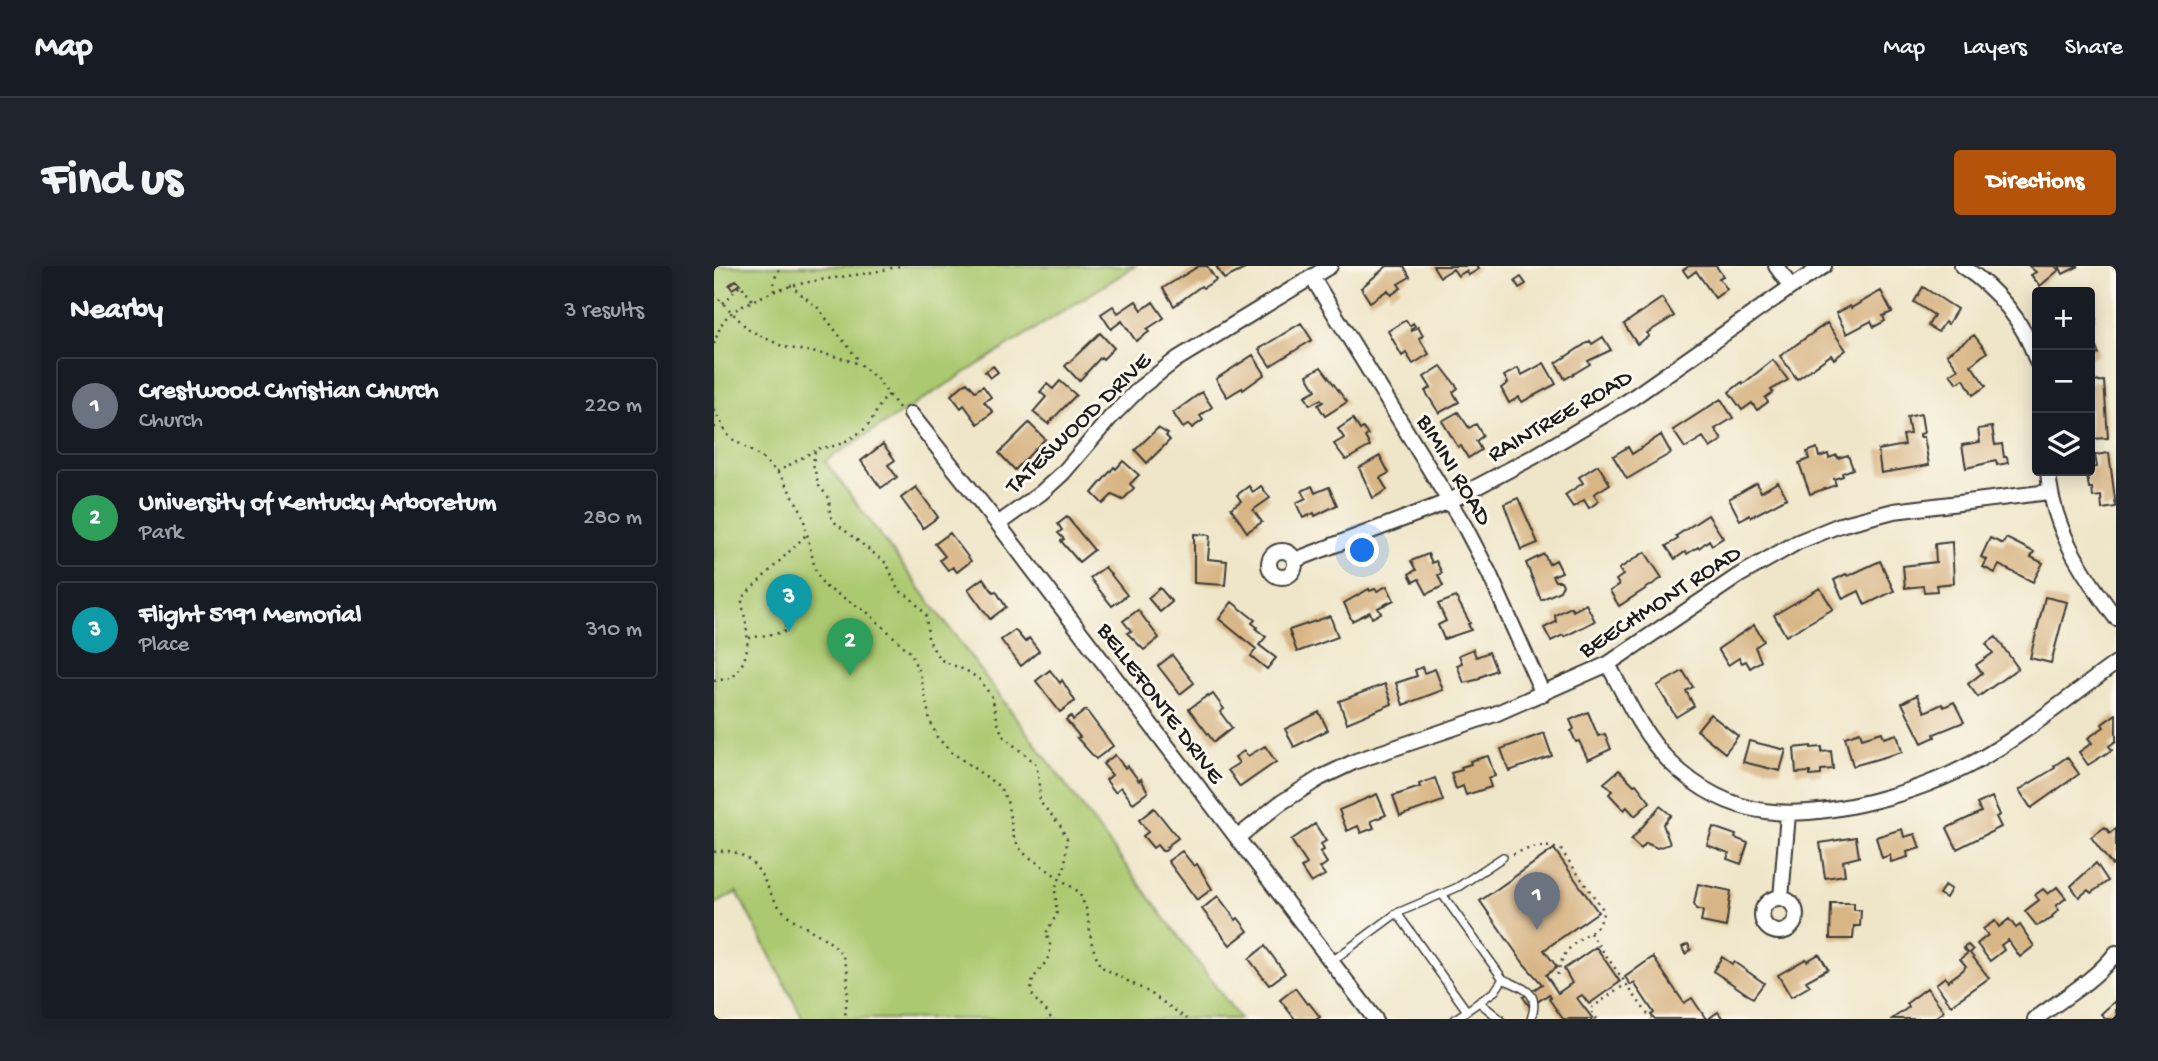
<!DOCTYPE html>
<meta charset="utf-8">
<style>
body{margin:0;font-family:"Gochi Hand",sans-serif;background:#20242c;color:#f1f3f6}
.controls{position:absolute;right:21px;top:21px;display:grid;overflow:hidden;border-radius:7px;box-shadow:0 4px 18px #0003}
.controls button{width:63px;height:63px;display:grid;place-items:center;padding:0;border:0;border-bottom:2px solid #363941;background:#171b24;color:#f1f3f6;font:35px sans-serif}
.you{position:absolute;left:649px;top:285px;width:24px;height:24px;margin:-18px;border:5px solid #fff;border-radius:50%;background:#1a73e8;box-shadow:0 0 0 10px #1a73e833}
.badge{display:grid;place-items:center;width:46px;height:46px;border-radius:50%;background:#b45309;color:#fff;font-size:23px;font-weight:700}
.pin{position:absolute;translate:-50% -58px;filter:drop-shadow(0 2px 4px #0008)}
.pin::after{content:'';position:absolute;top:37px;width:24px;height:21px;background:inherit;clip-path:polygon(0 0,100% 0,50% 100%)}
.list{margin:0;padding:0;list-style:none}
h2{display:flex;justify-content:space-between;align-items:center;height:91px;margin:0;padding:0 28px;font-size:30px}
h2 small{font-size:23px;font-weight:400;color:#9ea1a6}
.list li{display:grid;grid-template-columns:46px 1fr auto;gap:21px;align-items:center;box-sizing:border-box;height:98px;margin:0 14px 14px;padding:0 14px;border:2px solid #363941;border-radius:7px}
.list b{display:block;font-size:26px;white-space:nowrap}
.list p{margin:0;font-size:23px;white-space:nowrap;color:#9ea1a6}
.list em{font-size:23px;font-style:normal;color:#9ea1a6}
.icon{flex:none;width:38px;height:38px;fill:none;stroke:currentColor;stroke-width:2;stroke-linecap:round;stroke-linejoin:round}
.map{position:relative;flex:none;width:1402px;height:753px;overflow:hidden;border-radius:7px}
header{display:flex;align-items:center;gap:42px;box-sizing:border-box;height:98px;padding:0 35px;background:#171b24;border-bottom:2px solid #363941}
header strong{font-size:33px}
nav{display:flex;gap:38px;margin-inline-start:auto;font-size:24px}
.intro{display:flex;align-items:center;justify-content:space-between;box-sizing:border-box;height:168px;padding:0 42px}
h1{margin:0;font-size:49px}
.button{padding:18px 32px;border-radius:7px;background:#b45309;color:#fff;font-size:24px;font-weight:700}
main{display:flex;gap:42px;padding:0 42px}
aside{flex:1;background:#171b24;border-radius:7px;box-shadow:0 4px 18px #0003}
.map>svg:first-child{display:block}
</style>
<header>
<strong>Map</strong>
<nav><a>Map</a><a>Layers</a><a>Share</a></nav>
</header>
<div class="intro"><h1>Find us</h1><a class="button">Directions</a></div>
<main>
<aside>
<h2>Nearby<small>3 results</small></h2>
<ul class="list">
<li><span class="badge" style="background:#6b7280">1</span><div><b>Crestwood Christian Church</b><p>Church</p></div><em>220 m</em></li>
<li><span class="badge" style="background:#2e9e5b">2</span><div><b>University of Kentucky Arboretum</b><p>Park</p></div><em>280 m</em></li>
<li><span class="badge" style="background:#0f9aa8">3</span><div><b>Flight 5191 Memorial</b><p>Place</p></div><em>310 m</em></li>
</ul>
</aside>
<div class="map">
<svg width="1402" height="753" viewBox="0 0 1402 753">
<rect width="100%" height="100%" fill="#fbf7ec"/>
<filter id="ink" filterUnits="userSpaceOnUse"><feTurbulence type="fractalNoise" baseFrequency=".0143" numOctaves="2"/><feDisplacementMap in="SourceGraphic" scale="14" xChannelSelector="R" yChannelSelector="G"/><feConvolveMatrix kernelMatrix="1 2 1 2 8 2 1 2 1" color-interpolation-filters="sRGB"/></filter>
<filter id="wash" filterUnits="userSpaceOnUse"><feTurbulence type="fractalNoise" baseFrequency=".00686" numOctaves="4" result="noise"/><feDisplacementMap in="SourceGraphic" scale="28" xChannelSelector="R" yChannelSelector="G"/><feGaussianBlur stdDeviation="1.57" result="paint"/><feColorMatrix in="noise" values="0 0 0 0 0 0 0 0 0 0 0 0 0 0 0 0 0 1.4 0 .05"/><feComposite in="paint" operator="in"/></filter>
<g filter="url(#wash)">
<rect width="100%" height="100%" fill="#efe6c9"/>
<path fill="#abc970" stroke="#647246" stroke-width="2" d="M0,0H421L111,195L526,753H89L23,626L0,639Z"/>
<g id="blocks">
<path fill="#d8b585" d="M485,0H493L502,14L489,22L487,20L460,40L449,22Z
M502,0H537L510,13Z
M673,0H690L696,11L684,18L687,22L677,29L674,24L656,36L647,22Z
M719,0H763L765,3L755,9L752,5L744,10L739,3L726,11Z
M975,0H1002L1009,10L1005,12L1013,23L1001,32L982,5L974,11L969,4Z
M1315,0H1341L1345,4L1326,20L1317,9L1322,6Z
M1345,0H1365L1349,8Z
M807,11L812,18L805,22L801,15Z
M22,14L26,18L18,23L15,19Z
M1209,21L1243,43L1234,58L1231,56L1224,66L1214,60L1220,49L1200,36Z
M1167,25L1178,46L1169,50L1171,55L1160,61L1157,55L1133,68L1122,47L1136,40L1137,42Z
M948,32L960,50L933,67L935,70L923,78L910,58Z
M422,35L428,44L439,36L450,52L433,63L435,66L422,75L408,55L397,63L387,48L399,40L404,47Z
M1376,39L1382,53L1376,56Z
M692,54L696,60L699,57L701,60L697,63L698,65L704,61L709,70L705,72L715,88L699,98L692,87L688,90L674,65Z
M587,57L598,74L556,100L545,83Z
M1113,57L1132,84L1120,93L1117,89L1083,113L1066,90Z
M386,67L400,82L389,93L387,91L365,115L351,100Z
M1376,68L1385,88L1376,92Z
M1260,69L1273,86L1257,99L1272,120L1259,129L1250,113L1243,117L1236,108L1244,103L1233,88Z
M889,71L897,84L874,95L876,98L851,113L842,97L876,75L878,78Z
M539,89L551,108L529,124L528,122L513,131L502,113Z
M1059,94L1074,114L1057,124L1059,126L1051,132L1054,136L1043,144L1038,137L1028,144L1015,126L1028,116L1029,118Z
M830,97L842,118L808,136L805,131L795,137L787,122L794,117L790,110L804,102L808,109Z
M279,100L284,106L276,112L271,106Z
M727,100L744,122L739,126L745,136L725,147L711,125L717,122L710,111Z
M607,101L633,136L611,150L604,139L609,136L607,133L596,139L591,130L602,124L593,109Z
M346,115L362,129L334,158L319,146L332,131L326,126L333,118L339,123Z
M1390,115L1394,172L1376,173V116Z
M253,116L261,125L269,120L277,131L270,136L279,146L264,158L250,139L247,142L237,129Z
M488,126L498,141L486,150L489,154L478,162L475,158L469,162L459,147Z
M1007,133L1019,152L1001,163L1008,174L996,182L989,171L971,182L959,164Z
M744,146L755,162L762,158L769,170L762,175L767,184L754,192L747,180L744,181L728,155Z
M1207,148L1210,167L1206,168V171H1210L1215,199L1167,207L1164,184L1191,179L1189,169L1196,168L1193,151Z
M639,153L646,164L649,162L654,169L651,171L656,180L632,194L620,178L630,172L624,163Z
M315,157L331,173L301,204L285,187Z
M1278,161L1281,179L1288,178L1290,191H1293L1294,197L1283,199L1282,195L1252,202L1248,179L1266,176L1264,163Z
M444,162L454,168L452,170L456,174L433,197L421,184Z
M947,169L957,187L913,213L899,190L914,181L918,188Z
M169,178L181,194L174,199L183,211L167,222L147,195Z
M1103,182L1105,191L1114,188L1115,192L1123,189L1124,192L1134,189L1139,203L1128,207L1129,210L1120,213L1122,219L1096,228L1085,197L1095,193L1093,186Z
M1395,187L1402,241L1388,243L1387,230L1379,231L1378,222H1375L1373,210L1377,209L1376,202L1383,201L1381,189Z
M666,190L675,207L666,212L673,224L659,232L645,202Z
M409,195L425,209L416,218L420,222L409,234L398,229L389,238L378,227L400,201L402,203Z
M884,199L896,218L880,228L885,235L875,242L870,234L859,241L851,229L869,217L865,211Z
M1064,216L1073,232L1037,251L1035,249L1026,254L1015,233L1043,217L1047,226Z
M535,220L539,226L547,220L556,232L539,244L548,256L533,266L517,242L527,235L523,229Z
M598,220L601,227L615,221L623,239L601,250L600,247L589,252L582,237L592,232L588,225Z
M202,221L224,251L209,262L187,232Z
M804,232L824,277L807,284L790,238Z
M994,249L1009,272L998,279L995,274L985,282L984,281L973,288L971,286L961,293L952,280L964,273L962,270Z
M353,251L380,284L365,296L347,275L350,273L344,267L348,264L344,258Z
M236,267L257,295L243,306L239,301L234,304L226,294L231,290L221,278Z
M480,268L496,269L494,293L513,295L511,319L480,317Z
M1276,272L1289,278L1292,272L1320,286L1317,291L1329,297L1319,316L1285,299L1281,307L1269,301L1273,294L1267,291Z
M1238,276L1240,317L1222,319L1223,325L1210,326L1209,320L1191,322L1189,300L1222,296L1221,278Z
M931,286L948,312L905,340L896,325L905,319L902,314L909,309L905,303Z
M714,288L718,297L722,295L728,307L724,309L729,320L713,328L705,313L699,316L695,308L702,304L697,295Z
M830,288L835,298L842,294L848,306L838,310L841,315H847L849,319L846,325L827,334L812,297Z
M1166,295L1180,325L1151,339L1145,325L1129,333L1120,314L1132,308L1134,310Z
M391,301L413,329L398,340L376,312Z
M269,312L279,326L282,325L292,341L276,353L254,323Z
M673,320L680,334L664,342L667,347L658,352L656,346L638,355L630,337L655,323L656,325L661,323L663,325Z
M446,322L458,336L446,346L434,332Z
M1106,322L1119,343L1072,370L1060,349Z
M742,331L756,357L754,358L757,364L730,373L724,359L732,355L724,338Z
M1331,331L1353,336L1337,397L1316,392Z
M518,336L541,354L538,357L543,361L542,363L552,371L545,379L562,392L553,403L537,390L542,383L505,353Z
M872,338L881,355L850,371L849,369L837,375L830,362L842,356L841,349L857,341L859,345Z
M424,344L445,372L430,384L413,367L417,365L409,355Z
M616,350L624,371L583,386L575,364Z
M1040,359L1050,375L1041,381L1047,395L1036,402L1032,395L1028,397L1025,392L1014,399L1004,383Z
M301,364L311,376L315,372L325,385L307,400L287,374Z
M1282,371L1304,402L1264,431L1254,418L1268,407L1262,399L1279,387L1272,378Z
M759,383L762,391L775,386L782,404L766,411V413L750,417L743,399L748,397L745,389Z
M458,389L480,417L466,428L444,400Z
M708,401L710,407L721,403L729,424L689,439L682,417L703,410L701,404Z
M336,404L346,417L348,414L361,435L346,446L322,415Z
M969,405L979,421L972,425L980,440L962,451L943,420Z
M671,418L678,438L633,457L625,435Z
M499,428L510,443L506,446L518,462L500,476L475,443L494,429L495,431Z
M1203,429L1211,446L1228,438L1230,441L1240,436L1250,456L1220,468L1221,471L1208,477L1188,437Z
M372,444L399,480L382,493L363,472L366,471L352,454L357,450L359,454Z
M605,446L614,464L580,481L571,463Z
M874,446L884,470L891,468L897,483L874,494L865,475L862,476L857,465L860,463L856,454Z
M996,448L1024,470L1011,487L983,464Z
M1402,448V475L1395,480L1398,484L1374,499L1365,486L1378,477L1374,472L1390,461L1388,458Z
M1146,466L1148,472L1168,466L1170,472L1183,468L1188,486L1139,500L1131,471Z
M830,467L838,490L795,505L787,483Z
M1035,475L1072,484L1066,505L1029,496Z
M551,480L562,496L526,521L514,504L525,497L521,491L530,485L534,490Z
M1097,480V482L1108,481V486L1117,485L1119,503L1107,504V509L1096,510V506L1082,507L1080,482Z
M401,489L411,502L414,500L425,515L427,513L434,526L419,537L407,521L401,526L392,514L398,509L389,498Z
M774,490L781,510L774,512L777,521L752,529L749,520L742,523L737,507L748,504L747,501L757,498L756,495Z
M1353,491L1365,508L1317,542L1305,524L1341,502L1340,500Z
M905,504L920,519L922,518L936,536L921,550L913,541L910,544L895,528L898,525L890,517Z
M721,512L729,535L686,550L679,530L706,521L705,518Z
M663,528L672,549L657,555L660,562L647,567L644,560L633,565L625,544Z
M1278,531L1286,549L1282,551L1287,561L1243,583L1233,562L1267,546L1263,538Z
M946,540L957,549L949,558L956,578L943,582L932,577L927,583L917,574Z
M440,542L464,572L452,581L454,582L451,585H448L443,579L439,582L429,570L434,566L425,554Z
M601,558L612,575L607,578L610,584L606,586L613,597L606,602L611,609L597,617L587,602L593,598L577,574Z
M999,561L1022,569L1021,572L1034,577L1027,598L1013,593L1015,587L993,579Z
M1391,561L1396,567L1402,562V597L1398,599L1377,571Z
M1188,563L1190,571L1201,568L1206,582L1193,586L1194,591L1177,596L1176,589L1168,592L1162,571Z
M1142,571L1145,591L1129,595L1131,609L1111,612L1106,577Z
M840,583L884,646L830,684L843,701L832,709L844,727L858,717L850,703L882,681L906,716L875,738L868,729L863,732L879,753H849L835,733L837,732L835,728L816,741L809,731L828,718L810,698L766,635Z
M468,585L480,600L483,598L498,623L483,634L454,595Z
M1382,597L1394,615L1377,627L1374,624L1365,631L1357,620Z
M984,618L1017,625L1012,661L987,656L989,645L982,643L980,638Z
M1231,619L1237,623L1232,632L1225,628Z
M1343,621L1352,632L1342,640L1345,644L1338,650L1339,652L1323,660L1311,645L1325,634L1321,629L1329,623L1334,628Z
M504,630L522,654L524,652L534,665L516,679L488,643Z
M1117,637H1140V644H1147L1146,660H1140L1139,673H1116Z
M1295,653L1302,662L1306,659L1320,680L1306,691L1294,674L1287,679L1290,684L1276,695L1263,678L1274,669L1269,663L1281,655L1285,661Z
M974,678L977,684L971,688L968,681Z
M1254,679L1259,684L1256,687L1275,712L1237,739L1222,718L1231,711L1234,715L1249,704L1252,700L1246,693L1254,687L1249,682Z
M551,680L571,707L555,719L535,693Z
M1105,688L1114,703L1092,715L1096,720L1077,731L1064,709L1092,693L1093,695Z
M939,691L970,737L978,732L992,753H941L937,749L940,747L920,717L917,719L911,711Z
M1008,691L1018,698L1020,696L1050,717L1039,732L999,705Z
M581,722L593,738L595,737L606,751L603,753H581L566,734Z
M1213,722L1230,745L1219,753H1178L1195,741L1193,737Z
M1402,734V753H1392L1387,748Z
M1004,746L1009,753H994Z"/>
</g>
</g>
<g filter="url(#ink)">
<use href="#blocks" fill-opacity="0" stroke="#3c3a36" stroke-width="2"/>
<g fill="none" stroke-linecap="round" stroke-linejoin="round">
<g stroke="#3c3a36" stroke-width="10">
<path id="service" d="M728,628L744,621L789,591
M683,647L753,745
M618,695L683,647L728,628L789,713L781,725L741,753
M789,713C810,723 827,725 817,753
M765,736L786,753"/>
</g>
<g stroke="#3c3a36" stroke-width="18">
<path id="minor" d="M1062,0L1077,21
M1248,0C1283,23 1310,56 1323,96
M598,11L751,261L775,307L829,428
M197,148L284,258L661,753
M1334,205C1338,262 1368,307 1402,352
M284,258L327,227L349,207L396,152L427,121L463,93L616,0
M555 298a13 13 0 1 1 26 0a13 13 0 1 1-26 0Z
M581,294L736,235L821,190L914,135L1077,21L1110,0
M894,398C912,432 928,468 956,496C1017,556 1082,554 1159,535C1195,526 1230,513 1263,495C1312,467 1356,430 1402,397
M523,572L565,538L606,512L642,495L781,448L894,398L1024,310L1084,276L1126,259L1180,245L1335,226
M1067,632L1074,548
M1048 649a17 17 0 1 1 34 0a17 17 0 1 1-34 0Z
M1321,753C1348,733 1381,714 1402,687"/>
</g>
<path stroke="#3c3a36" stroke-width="2.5" stroke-dasharray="2 5" stroke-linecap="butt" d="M76,19L104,42L146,96
M60,25V14L67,0
M0,28L35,64L70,81L120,90L146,98L163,113L186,143
M9,37L27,19L38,34
M0,78C3,70 5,61 11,53C17,46 24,42 33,38C84,9 132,15 185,0
M175,129C162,139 161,155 148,165C141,170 131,176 123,179C115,182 108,180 101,184L99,198L105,220L115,232L116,247L119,255L173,298L184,324L196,331L212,349L214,372L222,388L229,395L253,405L265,413L278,431L285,461L290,471L321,497L324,507L326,536L346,559L353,573L351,600L341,623L343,648L332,667C333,672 337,677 336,683C336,700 313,709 318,727C320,736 333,742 337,753
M0,144L15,171L48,192L65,208L72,219L88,246L101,303L110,320L153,346L196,386L207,411L216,454L223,471L236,485L286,521L293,535L300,572L308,586L365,626L373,645L378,679L386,700L436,727L473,753
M0,161L8,162
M63,206L100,185
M35,372L70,366L69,361L76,360L70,327
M0,415L18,412C41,387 33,366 28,336L29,331L92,269
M0,586C13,583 25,586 35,594C51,607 54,629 68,644C85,662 114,668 128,689C138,706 132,734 131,753
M799,588C815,582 831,577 847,584L888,642C893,662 869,668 858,680C849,688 845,700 843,711
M876,667L937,753
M883,753L876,743L912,718"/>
<use href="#service" stroke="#fff" stroke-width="7"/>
<use href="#minor" stroke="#fff" stroke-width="14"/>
</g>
</g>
<g text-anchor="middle" stroke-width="6" stroke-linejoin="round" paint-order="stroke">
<g font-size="24" fill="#1c1c1c" stroke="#fbf7ec">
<text transform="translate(845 148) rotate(-30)" y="8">RAINTREE ROAD</text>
<text transform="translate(363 156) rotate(-44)" y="8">TATESWOOD DRIVE</text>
<text transform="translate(742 203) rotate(59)" y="8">BIMINI ROAD</text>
<text transform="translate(945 334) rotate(-33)" y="8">BEECHMONT ROAD</text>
<text transform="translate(448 436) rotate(53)" y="8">BELLEFONTE DRIVE</text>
</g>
</g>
</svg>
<div class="controls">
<button>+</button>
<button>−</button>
<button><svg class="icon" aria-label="layers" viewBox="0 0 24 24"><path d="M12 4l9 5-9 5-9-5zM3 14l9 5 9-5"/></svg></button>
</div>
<div class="you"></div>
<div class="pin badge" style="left:823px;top:664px;background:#6b7280">1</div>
<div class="pin badge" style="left:136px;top:410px;background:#2e9e5b">2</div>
<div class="pin badge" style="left:75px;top:366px;background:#0f9aa8">3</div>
</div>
</main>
